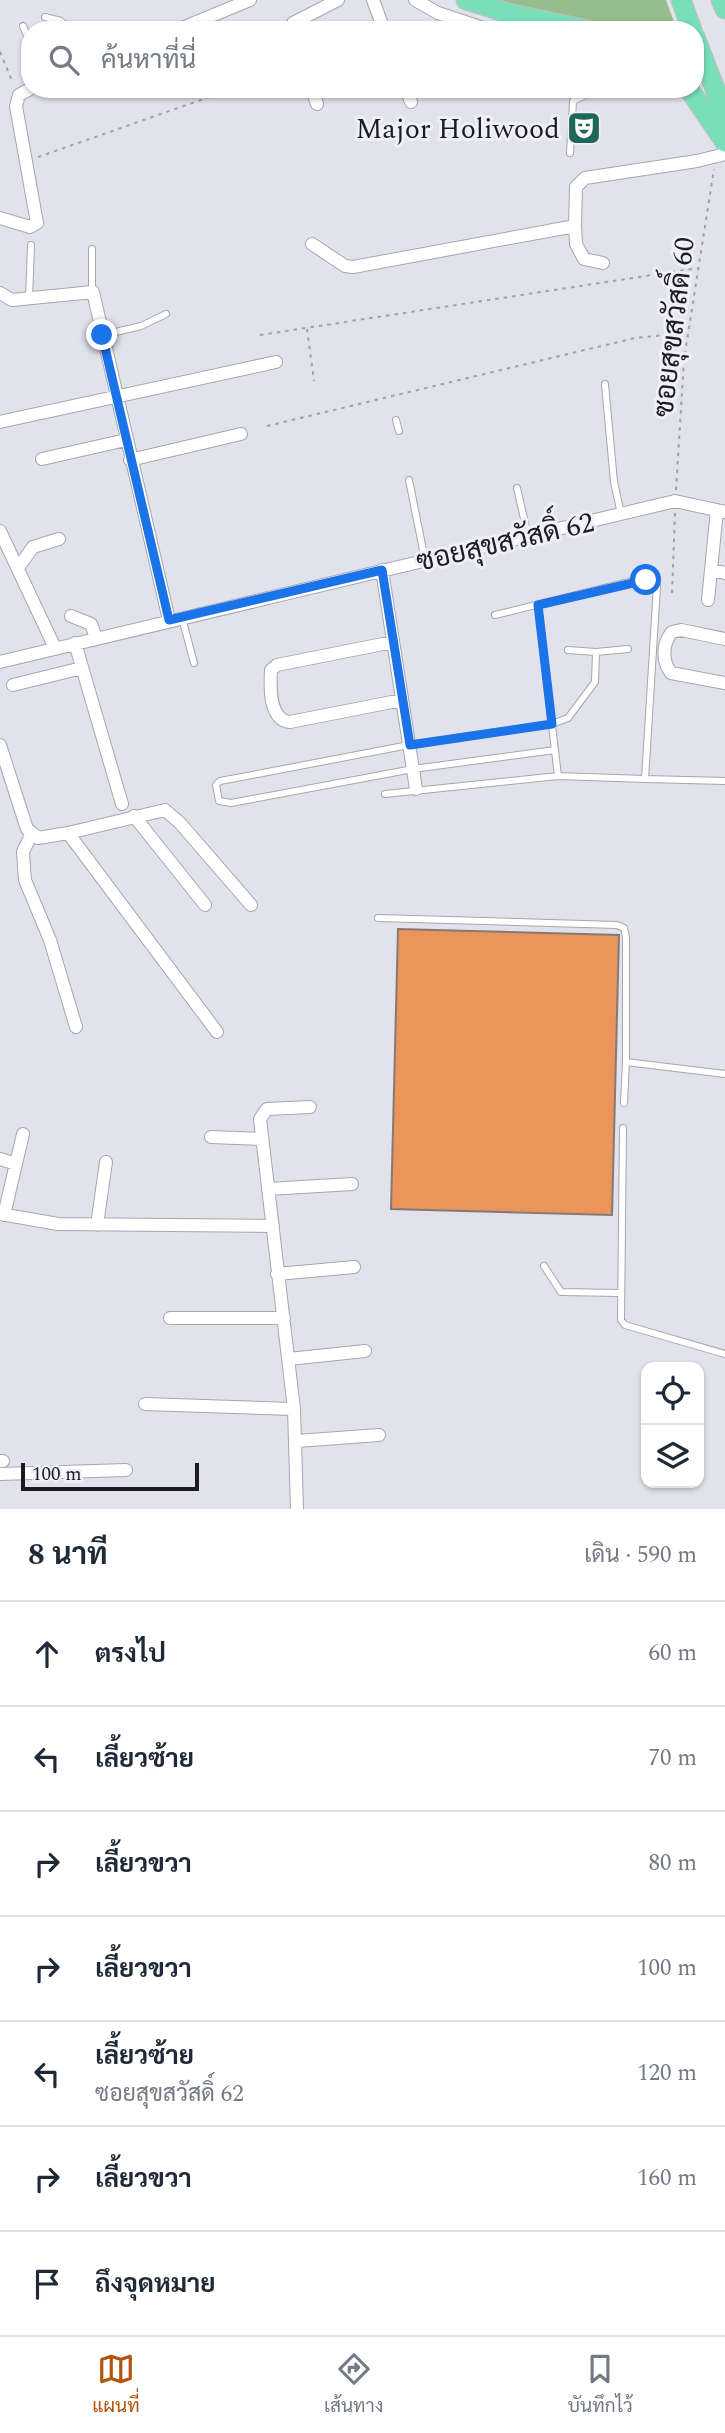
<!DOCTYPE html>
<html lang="th">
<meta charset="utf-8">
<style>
body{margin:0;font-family:Spectral,Sarabun,serif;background:#f2f2f3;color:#1f2937}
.controls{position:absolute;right:21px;bottom:21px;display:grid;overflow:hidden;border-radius:14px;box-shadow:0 2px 5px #0004}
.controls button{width:63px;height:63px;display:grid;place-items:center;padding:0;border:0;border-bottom:2px solid #e0e1e3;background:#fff;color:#1f2937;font:35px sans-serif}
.scale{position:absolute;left:21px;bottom:18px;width:178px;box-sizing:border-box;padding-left:7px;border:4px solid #1c1c20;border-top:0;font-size:19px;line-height:24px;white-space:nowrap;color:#1c1c20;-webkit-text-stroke:5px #eeeffa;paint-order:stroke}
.stop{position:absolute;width:21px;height:21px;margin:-16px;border:5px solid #1a73e8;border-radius:50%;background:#fff}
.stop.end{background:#1a73e8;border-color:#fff;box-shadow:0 2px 7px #0008}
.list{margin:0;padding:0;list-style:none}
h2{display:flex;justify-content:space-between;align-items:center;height:91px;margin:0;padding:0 28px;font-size:30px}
h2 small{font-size:23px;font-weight:400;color:#747a83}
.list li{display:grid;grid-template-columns:46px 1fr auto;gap:21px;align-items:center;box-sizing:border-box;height:105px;padding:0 28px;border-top:2px solid #e0e1e3}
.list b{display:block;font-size:26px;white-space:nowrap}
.list p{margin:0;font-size:23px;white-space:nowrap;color:#747a83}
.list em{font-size:23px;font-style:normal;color:#747a83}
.icon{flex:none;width:38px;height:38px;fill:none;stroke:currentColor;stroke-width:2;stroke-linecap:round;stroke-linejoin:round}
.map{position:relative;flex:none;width:725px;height:1509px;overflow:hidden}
.search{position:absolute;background:#fff;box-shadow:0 2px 5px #0004;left:21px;right:21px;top:21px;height:77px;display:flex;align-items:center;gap:18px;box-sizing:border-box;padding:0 24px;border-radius:28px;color:#747a83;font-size:26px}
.sheet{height:826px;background:#fff}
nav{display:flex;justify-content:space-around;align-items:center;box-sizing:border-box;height:98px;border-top:2px solid #e0e1e3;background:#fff;font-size:19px;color:#747a83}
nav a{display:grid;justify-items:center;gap:4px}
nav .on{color:#b45309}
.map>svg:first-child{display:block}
</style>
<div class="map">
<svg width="725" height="1509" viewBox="0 0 725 1509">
<rect width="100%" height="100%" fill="#e1e2ec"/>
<path fill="#95be8c" d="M474,0H666L677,30H583Z"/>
<path fill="#eb945b" stroke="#837a75" stroke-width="2" d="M398,929L619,935L612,1215L391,1209Z"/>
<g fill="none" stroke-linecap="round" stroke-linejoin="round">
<g stroke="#a5a7b0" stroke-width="8">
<path id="service" d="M45,17L61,21L70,30
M23,26L30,43
M570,153L573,101L598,89
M92,291V249
M29,299L31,245
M103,335L141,326L166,314
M605,384L614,482L621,514
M396,420L399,431
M409,480L425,560
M517,488L528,536
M538,605L558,776
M495,615L633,581H655L657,586L645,779L725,781
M182,618L194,663
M596,652L628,649
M555,750L413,769L231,803L219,801L216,785L220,781L231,779L409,745L552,724L568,718L595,682L596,652L568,650
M385,794L558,776L645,779
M378,918L617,925L624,928L626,937V1062L725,1074
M624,1103L626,1062
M623,1128L621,1320L625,1325L725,1354
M544,1266L561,1292L620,1293"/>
</g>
<g stroke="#a5a7b0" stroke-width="14">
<path id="minor" d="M373,0L384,30
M415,0L438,13L489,30
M177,30L250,0
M292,30L293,23L338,0
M312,89L317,104
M406,89L411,102
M230,90L231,89
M0,218L30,227L37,223L16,106L19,95L30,89
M575,226L576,244L584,259L603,263
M312,244L345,266L353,267L575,226L576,187L585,178L697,161L725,154
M0,293L12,300L93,292L169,620
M0,422L276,362
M42,459L126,440
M130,460L241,434
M0,531L55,648
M18,568L33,547L59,539
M382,570L416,789
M711,570L725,573
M708,600L717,510
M71,616L91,624L96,638
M725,639L681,630L672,632C662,644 662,661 671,673L725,683
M393,642L277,665L271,670C270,688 269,720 290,722L402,700
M75,643L122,804
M0,662L675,501L725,512
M13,685L82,668
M0,745L27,829L38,838L68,833L217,1032
M134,816L205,905
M68,833L165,810L180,823L251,905
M31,835L23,852L25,880L50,940L76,1027
M211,1137L262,1139
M0,1159L16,1164
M268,1189L352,1184
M0,1214L58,1224L273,1226
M4,1215L23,1134
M97,1225L106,1162
M277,1274L354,1267
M170,1318H284
M289,1359L365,1351
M145,1404L294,1409
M297,1441L379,1435
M0,1461H3
M0,1474L126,1470
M297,1509L294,1409L260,1119L267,1109L310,1107"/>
</g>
<g stroke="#bfbfc1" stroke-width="21">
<path id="primary" d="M466,0L508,13L587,30
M681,0L692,30
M721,0L725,9
M695,37L725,115
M689,89L725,142"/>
</g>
<path stroke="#9fa0a8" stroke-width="2" stroke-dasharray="3.5 5" stroke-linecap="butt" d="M0,52L13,83
M38,157L218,94
M307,329L314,381
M260,335L698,268
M267,426L635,338L686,333
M676,490L684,360L714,169
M672,593L675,513"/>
<use href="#service" stroke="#fff" stroke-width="6"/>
<use href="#minor" stroke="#fff" stroke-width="12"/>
<use href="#primary" stroke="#78dfb9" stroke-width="19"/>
</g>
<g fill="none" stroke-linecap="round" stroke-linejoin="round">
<path stroke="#1a73e8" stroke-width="9" d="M102,335L169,620L382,570L410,745L552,724L538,605L646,580"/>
</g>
<defs>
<g id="theatre-square" transform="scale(1.75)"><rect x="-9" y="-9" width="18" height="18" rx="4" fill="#20665a" stroke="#eeeffa"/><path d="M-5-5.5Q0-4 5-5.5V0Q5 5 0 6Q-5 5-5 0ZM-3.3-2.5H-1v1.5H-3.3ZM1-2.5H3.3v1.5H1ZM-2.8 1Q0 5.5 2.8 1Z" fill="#fff"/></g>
</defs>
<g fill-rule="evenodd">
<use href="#theatre-square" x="584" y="128"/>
</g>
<g text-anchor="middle" stroke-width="6" stroke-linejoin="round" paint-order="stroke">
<g font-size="28" fill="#1c1c20" stroke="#eeeffa" text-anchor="end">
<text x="560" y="138">Major Holiwood</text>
</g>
<g font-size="28" fill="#1c1c20" stroke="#eeeffa">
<text transform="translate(673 327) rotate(-83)" y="10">ซอยสุขสวัสดิ์ 60</text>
<text transform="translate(505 541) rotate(-13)" y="10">ซอยสุขสวัสดิ์ 62</text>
</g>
</g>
</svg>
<div class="controls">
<button><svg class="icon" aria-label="locate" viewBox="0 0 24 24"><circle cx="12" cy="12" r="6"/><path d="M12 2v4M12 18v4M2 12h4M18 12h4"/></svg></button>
<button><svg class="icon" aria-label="layers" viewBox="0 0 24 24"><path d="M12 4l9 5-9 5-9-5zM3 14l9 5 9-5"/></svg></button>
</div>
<div class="scale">100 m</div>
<div class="stop" style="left:646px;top:580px"></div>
<div class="stop end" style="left:102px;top:335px"></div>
<div class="search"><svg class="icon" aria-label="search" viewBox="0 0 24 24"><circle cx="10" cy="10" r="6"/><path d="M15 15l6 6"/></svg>ค้นหาที่นี่</div>
</div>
<section class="sheet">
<h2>8 นาที<small>เดิน · 590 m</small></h2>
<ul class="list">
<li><svg class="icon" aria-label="ahead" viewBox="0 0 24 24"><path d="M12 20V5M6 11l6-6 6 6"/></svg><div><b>ตรงไป</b></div><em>60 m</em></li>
<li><svg class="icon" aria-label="left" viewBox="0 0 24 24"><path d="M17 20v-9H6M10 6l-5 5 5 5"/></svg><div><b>เลี้ยวซ้าย</b></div><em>70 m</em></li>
<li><svg class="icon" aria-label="right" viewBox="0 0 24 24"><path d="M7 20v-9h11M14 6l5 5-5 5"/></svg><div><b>เลี้ยวขวา</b></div><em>80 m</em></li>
<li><svg class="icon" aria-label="right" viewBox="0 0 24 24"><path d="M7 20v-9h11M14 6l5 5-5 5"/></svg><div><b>เลี้ยวขวา</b></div><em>100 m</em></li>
<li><svg class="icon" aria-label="left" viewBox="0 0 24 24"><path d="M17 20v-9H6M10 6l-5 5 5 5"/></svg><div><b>เลี้ยวซ้าย</b><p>ซอยสุขสวัสดิ์ 62</p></div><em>120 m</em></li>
<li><svg class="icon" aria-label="right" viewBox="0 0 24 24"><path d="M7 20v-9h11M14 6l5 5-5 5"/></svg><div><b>เลี้ยวขวา</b></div><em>160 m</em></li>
<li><svg class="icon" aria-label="arrive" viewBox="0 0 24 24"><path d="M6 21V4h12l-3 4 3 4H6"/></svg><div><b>ถึงจุดหมาย</b></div></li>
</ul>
</section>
<nav>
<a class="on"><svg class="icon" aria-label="map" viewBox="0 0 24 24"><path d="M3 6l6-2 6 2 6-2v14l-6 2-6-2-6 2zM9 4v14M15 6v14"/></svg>แผนที่</a>
<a><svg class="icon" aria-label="directions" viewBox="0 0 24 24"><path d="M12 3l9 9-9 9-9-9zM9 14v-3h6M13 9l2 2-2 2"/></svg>เส้นทาง</a>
<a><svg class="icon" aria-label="saved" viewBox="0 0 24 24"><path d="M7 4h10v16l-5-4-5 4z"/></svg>บันทึกไว้</a>
</nav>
